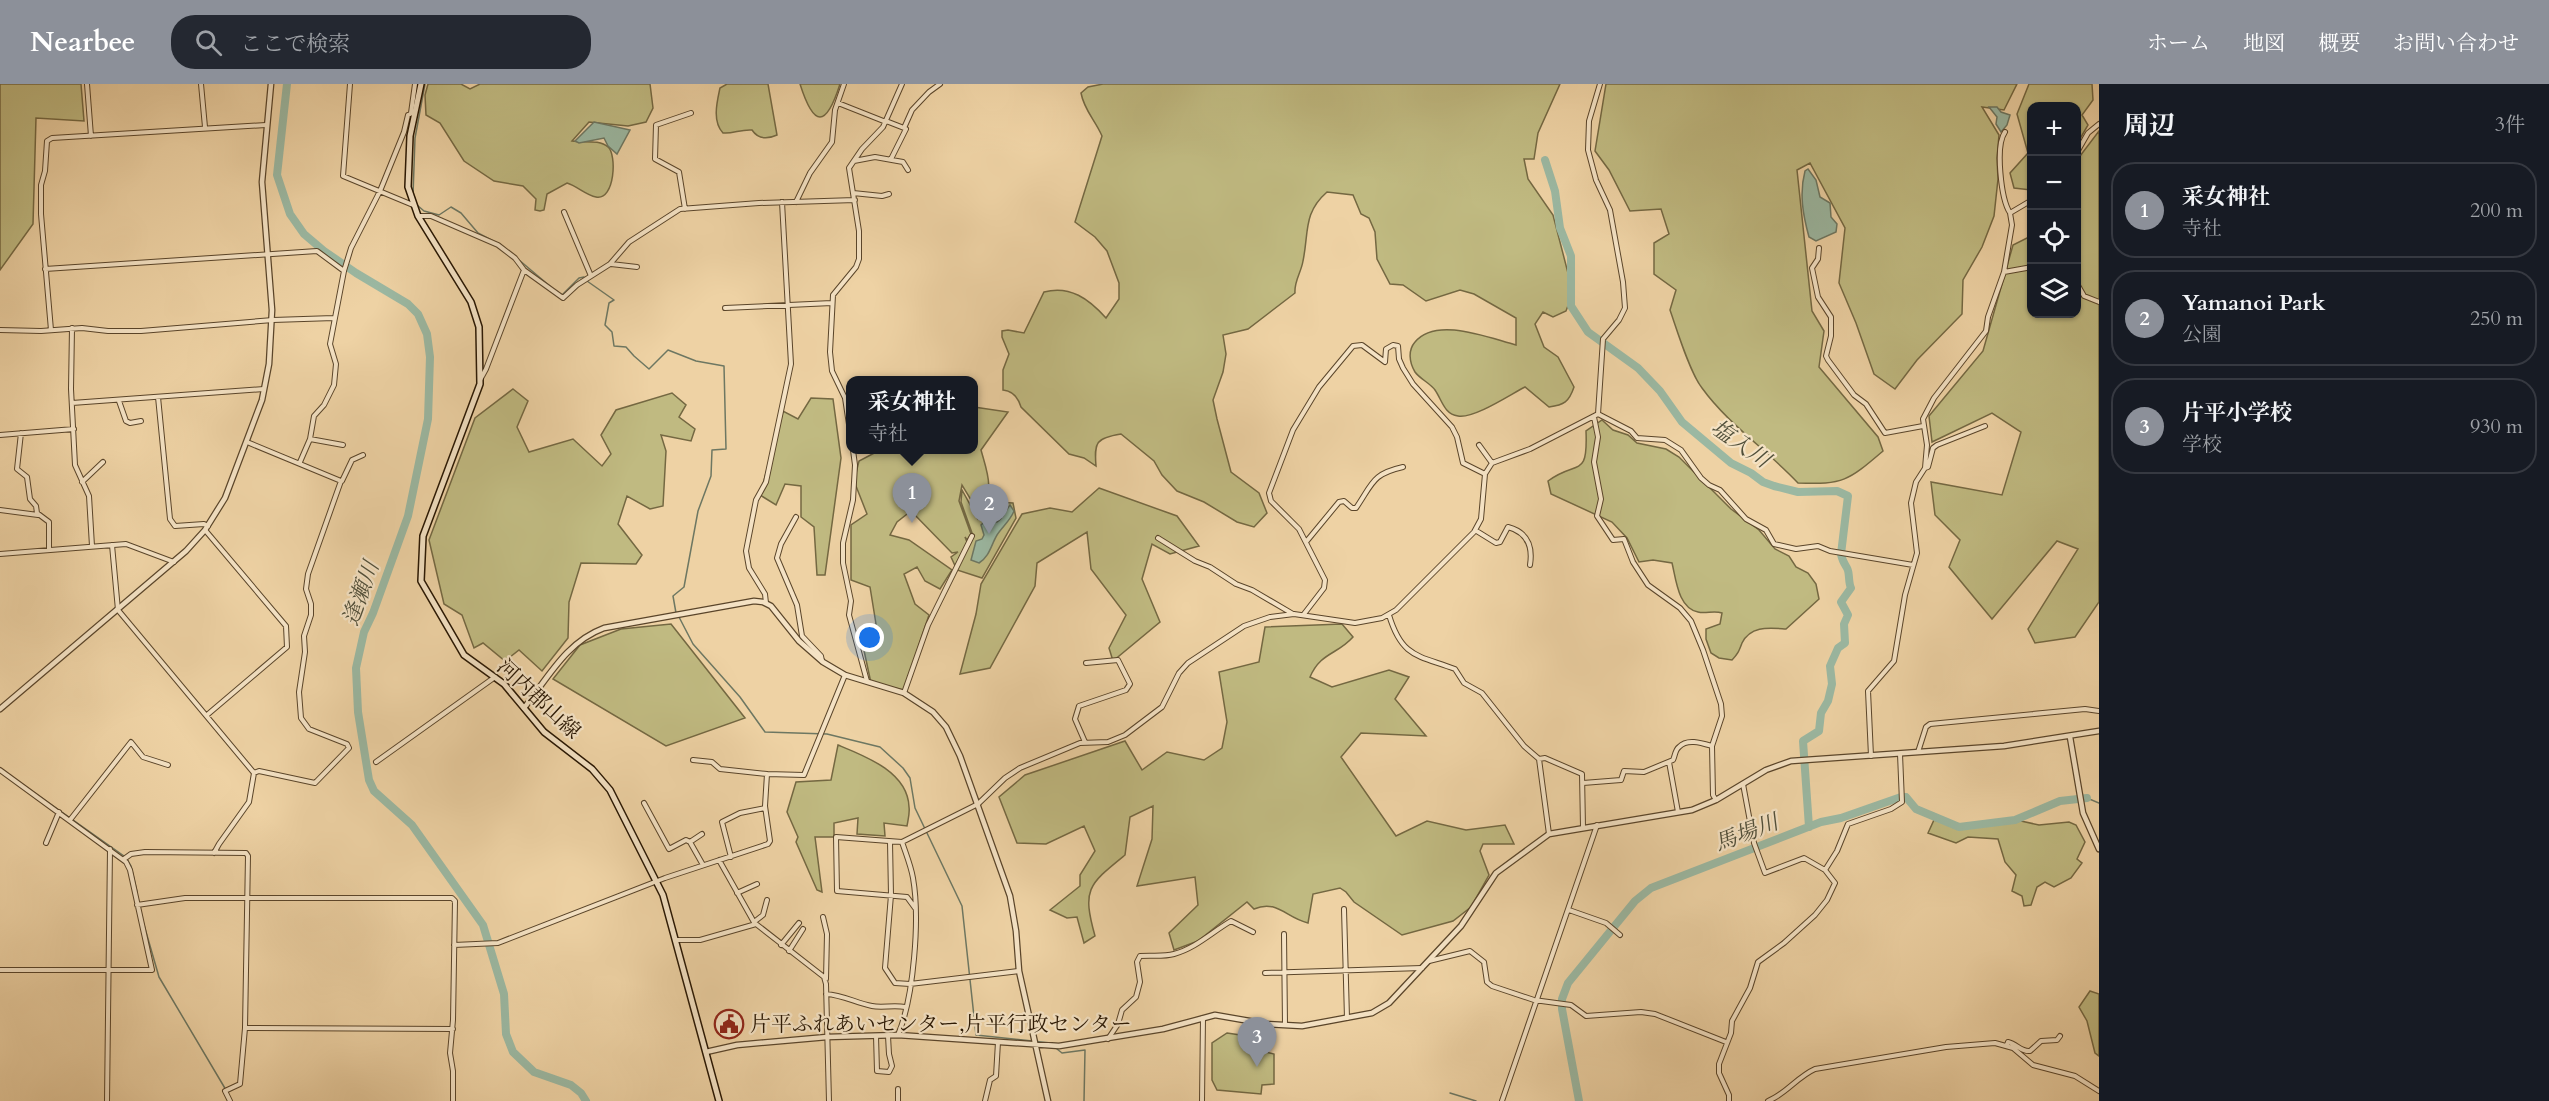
<!DOCTYPE html>
<html lang="ja">
<meta charset="utf-8">
<style>
body{margin:0;font-family:Cardo,"Noto Serif JP",serif;background:#242831;color:#f1f3f6}
.controls{position:absolute;right:18px;top:18px;display:grid;overflow:hidden;border-radius:12px;box-shadow:0 2px 4px #0004}
.controls button{width:54px;height:54px;display:grid;place-items:center;padding:0;border:0;border-bottom:2px solid #363941;background:#171b24;color:#f1f3f6;font:30px sans-serif}
.you{position:absolute;left:870px;top:554px;width:21px;height:21px;margin:-15px;border:4px solid #fff;border-radius:50%;background:#1a73e8;box-shadow:0 0 0 9px #1a73e833}
.badge{display:grid;place-items:center;width:39px;height:39px;border-radius:50%;background:#8c9099;color:#fff;font-size:20px;font-weight:700}
.pin{position:absolute;translate:-50% -50px;filter:drop-shadow(0 2px 3px #0008)}
.pin::after{content:'';position:absolute;top:32px;width:21px;height:18px;background:inherit;clip-path:polygon(0 0,100% 0,50% 100%)}
.popup{position:absolute;left:846px;top:292px;width:132px;height:78px;box-sizing:border-box;display:grid;place-content:center;border-radius:12px;background:#171b24;filter:drop-shadow(0 2px 4px #0005);font-size:20px;white-space:nowrap;color:#9ea1a6}
.popup b{font-size:22px;color:#f1f3f6}
.popup::after{content:'';position:absolute;left:50%;top:100%;margin-left:-12px;border:12px solid transparent;border-top-color:#171b24}
.list{margin:0;padding:0;list-style:none}
h2{display:flex;justify-content:space-between;align-items:center;height:78px;margin:0;padding:0 24px;font-size:26px}
h2 small{font-size:20px;font-weight:400;color:#9ea1a6}
.list li{display:grid;grid-template-columns:39px 1fr auto;gap:18px;align-items:center;box-sizing:border-box;height:96px;margin:0 12px 12px;padding:0 12px;border:2px solid #363941;border-radius:24px}
.list b{display:block;font-size:22px;white-space:nowrap}
.list p{margin:0;font-size:20px;white-space:nowrap;color:#9ea1a6}
.list em{font-size:20px;font-style:normal;color:#9ea1a6}
.icon{flex:none;width:33px;height:33px;fill:none;stroke:currentColor;stroke-width:2;stroke-linecap:round;stroke-linejoin:round}
.map{position:relative;flex:none;width:2099px;height:1017px;overflow:hidden}
header{display:flex;align-items:center;gap:36px;box-sizing:border-box;height:84px;padding:0 30px;background:#8c9099;color:#fff}
header strong{font-size:28px}
nav{display:flex;gap:33px;margin-inline-start:auto;font-size:21px}
.search{width:420px;height:54px;background:#242831;display:flex;align-items:center;gap:15px;box-sizing:border-box;padding:0 21px;border-radius:24px;color:#9ea1a6;font-size:22px}
main{display:flex}
aside{flex:1;background:#171b24}
.map>svg:first-child{display:block}
</style>
<header>
<strong>Nearbee</strong>
<div class="search"><svg class="icon" aria-label="search" viewBox="0 0 24 24"><circle cx="10" cy="10" r="6"/><path d="M15 15l6 6"/></svg>ここで検索</div>
<nav><a>ホーム</a><a>地図</a><a>概要</a><a>お問い合わせ</a></nav>
</header>
<main>
<div class="map">
<svg width="2099" height="1017" viewBox="0 0 2099 1017">
<rect width="100%" height="100%" fill="#eed2a4"/>
<filter id="stains"><feTurbulence type="fractalNoise" baseFrequency=".00333" numOctaves="4"/><feColorMatrix values="0 0 0 0 .2 0 0 0 0 .09 0 0 0 0 .02 0 0 0 .5 -.17"/></filter>
<radialGradient id="worn" r=".72"><stop offset=".6" stop-color="#630" stop-opacity="0"/><stop offset="1" stop-color="#630" stop-opacity=".3"/></radialGradient>
<path fill="#c0ba81" stroke="#746842" stroke-width="1.5" d="M0,0H81L84,37L36,34L33,140L0,186Z
M428,0H461L470,5L480,0H650L653,24L646,38L628,42L589,38L572,57C583,59 599,55 608,63C617,70 615,117 596,113C586,111 577,102 567,99L547,110L544,126L540,127L535,126L536,115L523,102L494,97L464,77L440,39L426,31L425,11Z
M727,0H768L777,51C766,56 758,55 752,46C741,45 733,50 723,49C712,37 717,18 720,4Z
M800,0H840C826,44 814,44 800,0Z
M1103,0H1560L1538,49L1534,75H1524L1528,95L1553,131L1568,189L1569,219L1566,227L1553,233L1543,228L1535,240L1544,263L1558,273L1574,303C1569,318 1564,321 1549,323L1525,303C1511,310 1474,335 1458,332C1444,330 1442,316 1435,306C1430,299 1420,295 1415,288C1409,278 1408,266 1415,258C1436,232 1489,254 1516,261V234L1474,210L1460,206L1426,217L1403,201L1390,200L1377,175L1375,148L1369,134L1361,130L1353,111L1327,108C1303,129 1309,148 1303,177C1301,189 1294,197 1295,209L1248,245L1223,251L1226,270L1223,288L1213,316L1217,335L1231,388L1259,409L1267,429L1254,443L1237,438L1204,418L1177,407L1162,391L1154,377L1121,350C1096,354 1094,358 1096,382L1084,374L1069,370L1021,323C1018,313 1013,307 1003,306V286L1009,270L1002,253V247L1008,246L1024,249L1044,208C1070,201 1089,215 1106,234L1119,215V199L1107,167L1095,153L1075,138L1102,52C1095,36 1084,26 1081,9L1088,3Z
M1606,0H2017L2004,26L1982,23L1999,51L1997,74L1998,95L1994,132L1982,163L1963,196L1962,230L1917,276L1895,305L1874,290L1856,239L1839,199L1845,144L1810,79L1797,86L1812,227L1824,247L1819,283L1878,353L1883,367C1849,396 1844,401 1798,399C1767,366 1728,340 1702,304C1690,289 1677,246 1670,226L1676,206L1654,190V159L1669,150L1661,125L1630,127L1609,86L1595,67Z
M2029,0H2092L2093,16L2082,31L2088,41L2077,60L2076,22H2032L2031,106L2014,104L2010,89L2028,69L2017,30Z
M2099,47V518L2075,553L2035,559L2028,545L2078,465L2057,457L1992,535L1949,483L1960,456L1935,431L1931,398L2002,411L2021,348L1992,329L1932,358L1929,332L1983,267L2013,161L2031,152L2032,230H2076L2077,76Z
M513,305L528,317L517,343L529,368L573,355L602,382L611,370L601,351L616,326L672,309L686,321L679,333L695,345L691,357L661,351L666,367L663,422L650,425L627,412L618,440L642,471L636,480L581,479L569,518L568,554L542,587L519,566L505,577L483,559L474,564L462,531L444,520L429,456L475,334Z
M811,314L833,315L841,374L825,491H817L814,443L801,433V402L785,400L776,421L760,411L783,327L798,335Z
M974,323L1008,328L981,366C988,391 995,406 979,429L962,401L959,417L971,450L967,456L965,453L967,458L972,449L961,418L962,406L978,435L991,418L1013,419L1016,434L982,494L957,486L951,473L958,468L952,469L911,427L897,438L890,451L909,456L952,486L940,505L925,497L917,483L904,490L915,520L929,531L904,606L871,599L860,548L876,540L870,503L851,496V441L867,430L854,397L859,377L880,366H974Z
M1602,336L1613,346L1628,351L1637,359L1666,365L1679,373L1731,425L1759,446L1775,465L1789,472L1796,483L1808,489L1816,500L1819,515L1786,545C1770,544 1751,541 1742,559C1739,567 1738,570 1732,576L1719,574L1711,569L1706,555V545L1720,540L1722,529C1714,526 1706,530 1698,528C1678,524 1676,495 1672,479L1653,476L1639,478L1627,454L1612,438L1551,410L1548,397C1577,375 1588,396 1586,347Z
M1099,404L1177,432L1199,462L1170,470L1152,460L1142,495L1160,538L1113,577L1109,564L1126,531L1091,485L1087,448L1037,479L1035,502L990,584L960,590L976,530L981,500L1022,430L1050,424L1072,428Z
M671,540L745,634L666,662L553,595L580,561L621,545Z
M1342,540L1353,553C1337,571 1321,568 1310,593L1332,603L1389,586L1409,593L1395,615L1426,652L1361,649L1341,673L1396,752L1427,737L1466,746L1505,741L1514,760H1483L1480,767L1489,791L1471,823L1453,837L1402,851L1354,818L1346,808L1340,804L1313,810L1308,839C1286,834 1277,815 1254,825L1247,818L1198,857L1174,866L1169,849L1198,821L1195,793L1137,802L1152,755L1153,722L1130,733L1125,771C1088,801 1082,805 1095,852L1084,859L1077,833L1067,834L1050,826L1080,802V791L1095,767L1084,742L1046,760L1017,759L999,713L1025,691L1125,657L1142,686L1167,668L1204,676L1222,664L1227,638L1219,588L1259,578L1265,543Z
M838,661C865,672 908,688 909,723C910,729 908,736 907,742L884,739L885,752L857,750L858,734L834,739V753H815L822,808L817,806L796,758L798,753L787,728L796,698L831,696Z
M1934,736L1963,744L2021,737L2039,741L2069,738L2076,741L2085,758L2077,775L2082,779L2071,794L2054,803L2045,798L2037,803L2031,821L2024,822L2022,812L2012,807L2016,791L2005,778L1998,755L1968,753L1956,759L1928,749Z
M2090,907L2099,910V972L2095,969L2087,937L2079,923Z
M1227,949L1247,952L1261,967L1274,970V1000L1262,1001L1261,1010L1217,1006L1212,996V959Z"/>
<path fill="#9bb8a2" stroke="#6d7762" stroke-width="1.5" d="M1989,23H1997L2001,28L2010,31L2007,41L2001,48L1996,40L1997,33Z
M594,38L630,46L617,70L608,62L604,54L579,59L575,57Z
M1808,85L1816,96L1820,113L1830,119L1831,133L1837,140L1836,148L1816,157L1809,153C1803,131 1799,110 1805,87Z
M1010,421L1014,427C1010,437 1002,443 997,451C991,461 990,472 979,479L971,476L976,457L982,455L984,451L981,441L990,433L992,437L997,438C1004,433 1005,427 1010,421Z"/>
<g fill="none" stroke-linecap="round" stroke-linejoin="round">
<path stroke="#6d7762" stroke-width="1.5" d="M413,111L415,54L425,0
M417,121L424,127L439,131L451,123L461,129L478,149L495,158
M500,160L551,203
M587,197L614,216L609,219L605,241L612,248L614,262L626,263L634,272L649,285L668,266L696,277L724,282L726,365L712,366L711,392L698,427L684,503L673,512L676,529
M561,212L579,194L584,193
M679,533L693,560L740,613L765,648L827,650L880,663L903,684L910,694L915,724L962,822L976,951L1051,959
M8,690L124,772
M2087,714L2099,719
M127,775L131,782L137,808
M142,834L159,893L226,1006
M1057,965L1062,969L1085,966L1084,1017
M1450,1009L1476,1017"/>
<path stroke="#9bb8a2" stroke-width="8" d="M287,0L277,91L290,130L304,150L324,167L356,189L408,220L418,230L427,250L430,273L428,335L408,432L373,529L364,548L356,584L358,628L369,696L374,707L412,741L483,841L504,910L506,950L513,968L534,988L571,1001L581,1009L586,1017
M1545,76L1555,107L1560,144L1571,172V222L1588,248L1638,284L1660,307L1682,338L1731,379L1751,389L1763,398L1774,402L1798,408L1837,407L1848,412L1841,470C1842,476 1844,479 1847,484C1850,489 1848,498 1851,504L1841,518L1848,531L1844,540L1845,559L1838,564L1830,582L1832,600L1828,617L1821,629L1819,647L1803,657L1809,743
M1579,1017L1562,925V915L1568,899L1635,817L1651,804L1821,738L1841,734L1901,713H1906L1916,725L1959,743L2015,736L2060,717L2087,714"/>
<g stroke="#5a452a" stroke-width="6">
<path id="minor" d="M87,0L91,52
M201,0L205,43
M350,0L343,92L413,121
M838,19L886,38
M411,29L415,0
M886,37L904,44L912,26L929,8L940,0
M2005,48C1995,62 2001,115 2010,129
M2076,70L2088,49L2099,40
M891,75L906,45
M854,77L875,73L903,78L908,86
M853,109L882,112L889,110
M796,118L810,89L832,58L835,26L844,0
M685,125L679,88L655,75L656,41L691,29
M564,128L591,192
M418,132H431L498,161L515,174L524,186L563,214L577,201L610,180L629,158L680,125L759,119L855,116
M1819,164L1818,175L1812,184L1818,213L1831,233V252L1826,272L1828,276L1854,311L1866,320L1885,349L1923,342
M611,180L637,183
M45,185L317,167L344,187
M2004,188L2032,183
M2076,198L2084,212L2099,218
M725,224L832,219
M72,244L71,305L75,381L89,412L92,462
M0,246L41,247L82,244L108,247H141L273,236L334,234
M51,246L41,130V101L45,87L47,57L52,54L266,41
M480,296L486,285L524,186
M158,313L170,435L175,442L204,440L208,442
M119,317L126,337L130,339L141,337
M72,319L264,305
M1598,330L1631,347L1637,354L1665,356L1681,366L1701,394L1709,401L1720,406L1746,435L1766,446L1774,460L1796,465L1818,462L1830,467L1913,481
M1594,333L1598,353L1594,378L1601,415L1597,432L1613,456L1624,455L1633,478L1648,501L1680,524L1691,537L1703,566L1721,620L1722,632L1712,662L1713,711L1716,716
M850,347L845,314L832,287L830,268L833,211L856,183L859,175V147L849,84L862,65L883,43L902,0
M21,349L17,385L27,393L30,415L36,422L37,429L49,438V465
M0,351L74,345
M310,355L343,361
M247,358L341,397L308,490L306,505L311,520V531L304,552L305,568L299,608L301,634L309,645L347,660L349,664L315,699L259,687L254,689
M1479,361L1492,379
M853,366L855,381L853,416L843,459V479L851,517L849,531L867,597
M300,378L310,355L314,332L324,321L334,301L336,280L330,260L344,187L351,164L380,107L404,48L408,31L414,28
M1925,384L1928,383L1933,364L1937,361L1985,342
M342,397L352,376L363,371
M82,398L103,378
M0,426L38,431
M796,433L781,460L777,474L797,521L802,552L821,572L822,577
M205,446L286,542L287,563L207,631
M1475,446L1496,459L1500,458L1508,443C1527,448 1533,462 1530,481
M1158,454L1195,477L1210,483L1236,500L1252,506L1293,530
M1306,458L1339,418L1344,417L1352,424H1356C1373,399 1372,390 1403,383
M112,461L118,526L254,689L249,718L219,760L214,769
M0,470L126,460L174,478
M766,519L765,510L749,484L746,467L756,416L766,398L791,280L782,118
M1304,530L1324,504L1325,496L1299,445L1271,417L1269,409L1293,346L1319,303L1353,262L1362,261L1385,278L1386,265L1393,261L1398,262L1399,275L1403,284L1413,300L1452,343L1457,353L1463,379L1485,390
M1389,531C1402,574 1418,571 1455,585L1464,599L1482,609L1524,662L1539,675L1549,750
M904,609L928,541L972,452
M1085,658L1075,635L1079,622L1126,606L1130,600L1118,576L1086,579
M1918,668L1926,643L1930,640L2085,625L2099,627
M1871,672L1868,607L1894,577L1905,511L1917,469L1911,419L1916,398L1925,384L1927,361L1923,335L1934,314L1986,247L1988,233L2004,188L2012,141L2010,129L2032,116
M1539,675L1545,674L1582,690L1583,743
M693,676L712,678L720,685L767,690
M376,678L495,593
M1669,678L1678,728
M0,686L126,778L130,786L152,886H0
M1583,699L1621,696L1624,687L1644,688L1673,676C1675,672 1675,666 1679,663C1687,654 1702,659 1712,662
M1743,700L1754,759L1765,789L1804,774L1825,786
M644,719L669,765L686,756L690,758
M70,736L131,658L143,673L168,681
M702,750L690,758L703,781
M890,758L891,811L885,884L895,899L910,900L1019,887
M46,759L59,728
M731,773L722,738L740,729L765,724
M124,775L131,770L145,768L246,769L248,772L245,944L240,1000L225,1007L230,1017
M719,776L755,840
M737,809L757,800
M137,821L185,814H452L455,817L453,936L450,969L453,987V1017
M915,824L907,813L837,807L836,753L902,758L978,720L1005,694L1020,684L1080,659L1108,658L1125,651L1162,623L1179,589L1188,579L1244,542L1270,533L1294,530L1355,539L1382,534L1396,526L1474,448L1481,435L1485,390L1492,379L1530,365L1598,330L1603,255L1619,236L1625,224L1623,198L1610,126L1596,96L1588,66L1589,37L1600,0
M1344,825L1347,934
M1569,826L1606,839L1620,851
M823,833L827,850L826,895
M754,838L763,831L767,816
M1284,850L1285,941
M677,856H700L756,840L824,893L826,900L829,1017
M454,861L498,859L665,794L768,760L770,757L765,722L767,690L804,691L845,591
M781,861L799,839
M789,867L803,845
M1429,877L1470,867L1484,878L1487,898L1492,902L1534,916L1571,921L1586,932L1641,928L1655,930L1726,958
M1265,889L1422,884
M826,910C843,911 856,919 872,922C881,924 894,921 905,923
M245,944L453,945
M898,951C914,913 920,834 913,794C911,782 906,770 902,758
M876,952L877,987L889,988L892,982L889,970L888,952
M1108,955L1118,940L1122,926L1136,913L1140,898L1137,878L1140,872C1151,871 1163,873 1174,870C1196,864 1212,848 1231,837L1253,848
M2007,961L2008,958C2017,960 2021,968 2030,967L2041,957L2057,956L2060,952
M898,1005V1017
M107,1017L110,765
M985,1017L990,996L996,992L998,958
M1202,1017L1203,934
M1502,1017L1597,741
M1729,1017V1011L1719,989V980L1731,949L1732,937L1750,904L1758,878L1784,859L1815,831L1827,816L1835,799L1825,786L1837,767L1848,740L1891,725L1902,718L1900,670
M1768,1017C1786,1010 1797,993 1815,985L1946,963L1995,959L2013,964L2033,981L2075,992L2099,1007"/>
</g>
<g stroke="#5a452a" stroke-width="7">
<path id="tertiary" d="M524,624C548,594 566,558 604,544L754,517L763,518L771,522L799,557L823,578L845,591L904,609L933,628L946,643L960,672L1010,812L1016,847L1019,887L1048,1017
M0,625L186,467L205,446L225,414L262,316L269,280L272,226L262,98L271,0
M2070,653L2083,729L2099,765
M706,968L737,961L827,953L898,951L1059,962L1163,945L1215,931L1267,940L1302,942L1372,929L1389,919L1461,842L1496,789L1549,750L1692,726L1716,716L1766,686L1791,677L2004,662L2099,647"/>
</g>
<g stroke="#281602" stroke-width="8">
<path id="secondary" d="M421,0L410,52L408,103L418,132L471,218L479,243L480,300L423,452L421,497L464,571L504,600L544,648L592,685L610,706L663,811L719,1017"/>
</g>
<use href="#minor" stroke="#f4e2c4" stroke-width="4"/>
<use href="#tertiary" stroke="#f4e2c4" stroke-width="4.5"/>
<use href="#secondary" stroke="#f4e2c4" stroke-width="5"/>
</g>
<defs>
<g id="civic-ring" transform="scale(1.5)"><circle r="9.5" fill="#f4e2c4" stroke="#8f2418" stroke-width="1.5"/><path d="M-.6-6.5H3V-4.5H.6V-3L4-1V1h2V6H-6V1h2V-1L-.6-3ZM-1.2 2.5V6h2.4V2.5Z" fill="#8f2418"/></g>
</defs>
<g fill-rule="evenodd">
<use href="#civic-ring" x="729" y="940"/>
</g>
<g text-anchor="middle" stroke-width="4.5" stroke-linejoin="round" paint-order="stroke">
<g font-size="21" fill="#281602" stroke="#f4e2c4">
<text transform="translate(539 615) rotate(43)" y="7">河内郡山線</text>
</g>
<g font-size="21" fill="#281602" stroke="#f4e2c4" text-anchor="start">
<text x="750" y="947">片平ふれあいセンター,片平行政センター</text>
</g>
<g font-size="22" font-style="italic" fill="#504f3a" stroke="#f4e2c4">
<text transform="translate(1741 359) rotate(35)" y="8">塩入川</text>
<text transform="translate(360 509) rotate(-70)" y="8">逢瀬川</text>
<text transform="translate(1746 748) rotate(-21)" y="8">馬場川</text>
</g>
</g>
<rect width="100%" height="100%" filter="url(#stains)"/>
<rect width="100%" height="100%" fill="url(#worn)"/>
</svg>
<div class="controls">
<button>+</button>
<button>−</button>
<button><svg class="icon" aria-label="locate" viewBox="0 0 24 24"><circle cx="12" cy="12" r="6"/><path d="M12 2v4M12 18v4M2 12h4M18 12h4"/></svg></button>
<button><svg class="icon" aria-label="layers" viewBox="0 0 24 24"><path d="M12 4l9 5-9 5-9-5zM3 14l9 5 9-5"/></svg></button>
</div>
<div class="you"></div>
<div class="pin badge" style="left:912px;top:439px">1</div>
<div class="popup"><b>采女神社</b>寺社</div>
<div class="pin badge" style="left:989px;top:450px">2</div>
<div class="pin badge" style="left:1257px;top:983px">3</div>
</div>
<aside>
<h2>周辺<small>3件</small></h2>
<ul class="list">
<li><span class="badge">1</span><div><b>采女神社</b><p>寺社</p></div><em>200 m</em></li>
<li><span class="badge">2</span><div><b>Yamanoi Park</b><p>公園</p></div><em>250 m</em></li>
<li><span class="badge">3</span><div><b>片平小学校</b><p>学校</p></div><em>930 m</em></li>
</ul>
</aside>
</main>
